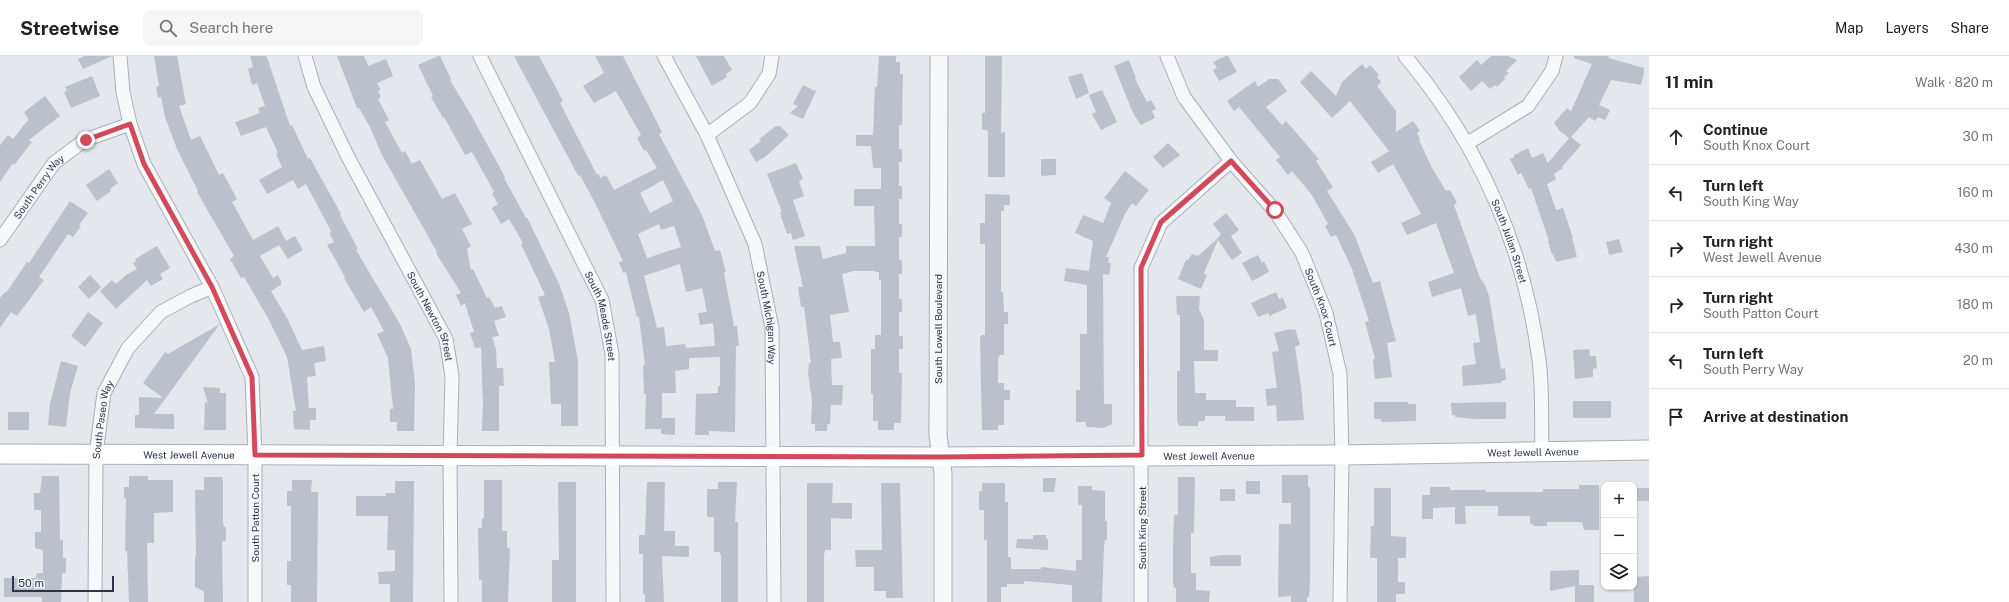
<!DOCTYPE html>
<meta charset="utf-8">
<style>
body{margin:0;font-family:"Public Sans",sans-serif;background:#f6f6f6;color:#202124}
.controls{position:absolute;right:12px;bottom:12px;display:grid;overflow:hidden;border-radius:8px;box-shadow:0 1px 3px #0004}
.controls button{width:36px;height:36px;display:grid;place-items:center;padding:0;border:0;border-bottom:1px solid #e0e0e0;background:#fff;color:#202124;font:20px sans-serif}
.scale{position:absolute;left:12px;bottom:10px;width:102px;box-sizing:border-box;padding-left:4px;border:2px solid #2b3445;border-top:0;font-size:11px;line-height:14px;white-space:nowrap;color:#2b3445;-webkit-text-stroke:3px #f4f6f9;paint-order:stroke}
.stop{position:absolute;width:12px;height:12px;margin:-9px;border:3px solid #d1495b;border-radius:50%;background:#fff}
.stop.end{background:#d1495b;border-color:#fff;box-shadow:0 1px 4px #0008}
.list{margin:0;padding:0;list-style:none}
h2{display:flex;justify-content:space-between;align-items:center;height:52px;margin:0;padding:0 16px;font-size:17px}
h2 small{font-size:13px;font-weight:400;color:#757577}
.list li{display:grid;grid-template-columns:26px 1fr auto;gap:12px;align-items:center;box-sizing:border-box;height:56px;padding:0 16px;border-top:1px solid #e0e0e0}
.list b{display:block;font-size:15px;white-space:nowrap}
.list p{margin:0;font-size:13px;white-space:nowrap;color:#757577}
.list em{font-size:13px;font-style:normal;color:#757577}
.icon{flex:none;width:22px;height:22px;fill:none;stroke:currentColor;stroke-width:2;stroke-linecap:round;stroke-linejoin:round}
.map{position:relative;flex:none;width:1649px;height:546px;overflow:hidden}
header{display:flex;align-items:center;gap:24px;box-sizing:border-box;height:56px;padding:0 20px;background:#fff;border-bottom:1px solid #e0e0e0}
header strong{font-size:19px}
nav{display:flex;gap:22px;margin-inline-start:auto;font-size:14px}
.search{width:280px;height:36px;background:#f6f6f6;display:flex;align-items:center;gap:10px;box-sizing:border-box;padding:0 14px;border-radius:8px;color:#757577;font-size:15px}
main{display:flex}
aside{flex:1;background:#fff}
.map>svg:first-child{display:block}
</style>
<header>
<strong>Streetwise</strong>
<div class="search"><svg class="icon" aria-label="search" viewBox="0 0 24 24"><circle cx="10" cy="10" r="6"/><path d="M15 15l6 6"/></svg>Search here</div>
<nav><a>Map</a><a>Layers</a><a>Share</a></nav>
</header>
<main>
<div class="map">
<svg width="1649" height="546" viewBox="0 0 1649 546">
<rect width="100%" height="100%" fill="#e4e7ec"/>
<path fill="#bbc0ca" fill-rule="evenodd" d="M84,0H112L83,13L78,3Z
M154,0H177L186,48L179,50L191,84L200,80L219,119L223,117L237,143L232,146L253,184L278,170L286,185L295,180L303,194L288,203L279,189L260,200L273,222L278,219L281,225V229L271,235L287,262L302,294L324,290L326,305L314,307L316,320L307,321L309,352H316V364H310V374L294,373L293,355H296L287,301L268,262L244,221L241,222L230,203L234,200L197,136L198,135L177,93L165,61L161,41L158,42L156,31L159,30Z
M250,0H266L268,4L290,70L292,69L308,103L310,102L341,158L340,159L358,193L356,194L400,268L411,293L415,327L414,375H397V366H390V353H393L388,302L377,278L384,275L371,251L364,256L344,222L345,221L327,189L334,186L330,179L331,175L306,128L298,133L293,124L267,138L259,124L282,111L276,98L278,97L266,71L241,80L235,66L260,57L258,52L265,50L257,27L252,29L248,13L253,11Z
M337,0H364L368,10L386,3L393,20L377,27L381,34L378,35L381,41L378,43L389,64L385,66L402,97L405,95L412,108L420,104L442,143L455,137L472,168L462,173L471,190L467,193L471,214L473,213L487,242L489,241L495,252L502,250L506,261L494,265L499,280L492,281L496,293L497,312H503L504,330H499V375H482L483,347L481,291L475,292L470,277L474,276L465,247L461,250L456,239L461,237L436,197L437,196L382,99L370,71L359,52H357Z
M438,0H440L451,23L450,24L471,59L505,121L504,122L526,162L527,161L560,230L569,257L578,305V370H561V348H551L549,306H555L549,273L538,241L545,239L521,188L523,187L509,163L501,168L492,152L498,148L492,138L494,136L472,96L465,99L444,61L443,62L431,41L433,40L418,9Z
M514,0H539L563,45L560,47L597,119L599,118L600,122L606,119L614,134L657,112L646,94L644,95L637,82L641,79L616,35L594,47L583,30L604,17L595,0H623L662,76L659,78L702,159L715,195L720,194L726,216L724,217L734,270H737L739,290H736L735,376L709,375V379H695L696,338L718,337V330H720V301L689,302V313L675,315L676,337H662V362H675V379L661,378V373H645L646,338H644L643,309H645L639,261H637L626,216L623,217L619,206L623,205L595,147L580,119L578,120L575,114ZM663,124L673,145L650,157L640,137ZM659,168L661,174L674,170L681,191L647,202L638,178ZM680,208L686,236L702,232L707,256L698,257L700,269L713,267L715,290L686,292L685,288L666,290L664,271L657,272L644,220Z
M696,0H724L732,14L726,18L727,21L712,30Z
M879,0H896V6H900V18H903L902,69H899V93H902V106H899V130H902V143H899V168H902V181H899V204H902V218H899V243H902V256H899V280H903V293H899V317H902L901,367H894V374H878V365H873V338H871V293H875V279H881V224H879V216H875V215H854L842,218L849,256L830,259L833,286H840L842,302L831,303L832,329H843L842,349H831L830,368H827V375H815V368H811L812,344L808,317L809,307H811L804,251H801L798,231H803L794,190H820L823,203L846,197V190H875L874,150H854V133H881V112H873L871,90H856V79H873L875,31H877Z
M985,0H1002L1001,77L1005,76V121H988V75L982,73V57H985Z
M1226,0H1228L1237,16L1219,25L1213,14L1217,12L1213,6Z
M1491,0H1508L1517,4L1506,15L1509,17L1504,21L1505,23L1497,31L1495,29L1490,33L1482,25L1471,35L1459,21L1477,4L1481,9Z
M1574,0H1609L1608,2L1644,12V16L1641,29L1611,24L1599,49L1610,54L1605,64L1598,61L1595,65L1589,61L1571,81L1581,89L1562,111L1563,112L1554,118L1556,123L1547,128L1556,154L1563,152L1573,182H1572L1577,201L1556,206L1553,198L1552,199L1548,185H1549L1531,132L1529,133L1521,117L1518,119L1510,103L1514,101V99L1528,92L1532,102L1543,97L1548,107L1569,82L1559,74L1554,67L1567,52L1571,55L1592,8L1574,2Z
M1129,4L1136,22L1135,23L1147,46L1151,44L1156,53L1152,55L1155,62L1141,69L1133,57L1114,10Z
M1362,8L1366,13L1370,9L1379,19L1377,21L1381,26L1377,30L1396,55V76L1413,65L1420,75L1417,77L1420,83L1419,84L1432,112L1446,135L1450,134L1457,147L1454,149L1480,222L1485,229L1489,240L1501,313L1505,312L1506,324L1501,325V327L1463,330L1462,310L1476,308L1473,287L1480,286L1476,260L1475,258L1468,260L1461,232L1432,241L1428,226L1454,217L1436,167L1407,179L1401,167L1421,158L1393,108L1378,117L1371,106L1389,95L1350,45L1332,62L1300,26L1311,15L1336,40L1342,26Z
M1082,17L1089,37L1076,43L1068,21Z
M92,20L100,40L71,52L64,36L67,35L65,31Z
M1269,23H1278L1287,35L1266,51L1282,69L1286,65L1319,103L1316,105L1333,131L1327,135L1354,178L1373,227L1380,225L1396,285L1387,287L1392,321L1375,323L1373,303H1375L1365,266L1369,265L1352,213L1336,179L1331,181L1325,170L1328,168L1312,139L1292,115L1288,119L1276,104L1280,101L1239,51L1234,55L1227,45L1255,25L1258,31Z
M803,29L815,35L817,33L803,63L790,57L798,50L793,48Z
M1102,34L1117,66L1101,74L1092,58L1096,56L1089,39Z
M45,40L60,60L29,84L32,86L14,109L13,107L0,126V89L8,79L13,83L28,64V62L24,56Z
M776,70H780L789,79L765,101L756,106L749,94L761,85L759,83Z
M1168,87L1180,99L1163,112L1153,101Z
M1041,103H1056V119L1041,120Z
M796,107L803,123L799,125L804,140L793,144L805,180L793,184L791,177L787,178L780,157L782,156L767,118Z
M109,113L118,127L110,133L111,135L97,145L86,129Z
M1125,115L1149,134L1136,150L1132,147L1125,158L1106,201H1109L1108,207H1111L1109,219L1103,218L1104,348H1112V368L1104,372L1086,371V366H1076V334H1080V278H1087V229L1064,225L1066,212L1089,215L1093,185L1075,177L1083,159L1103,167L1111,147L1104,142Z
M985,138L1010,139V149H1004V155H1001V236H1003L1004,256H1008V268H1004V299H1000L998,302V327H1004V334H1010V344H1004V369H998V374H982L980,282L982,279H985V188H980V167H985Z
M70,145L88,157L79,169L81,170L73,181L68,178L39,221L44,224L17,260L11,256L0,272V242L5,236L6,237L27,206L29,207Z
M1226,157L1239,174L1231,180L1242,197L1232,204L1218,184L1206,212L1204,218L1207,219L1201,233L1178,223L1186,204H1188L1192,198L1198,200L1217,183L1221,178L1213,168Z
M1619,183L1623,196L1609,199L1606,186Z
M157,190L170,212L160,218L163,223L151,230L147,224L116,253L100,235L112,224L116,228L126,219L137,213L133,207L136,205L135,203Z
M1258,199L1262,207L1264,205L1269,216L1252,225L1242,207Z
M90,219L101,231L89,243L78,231Z
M1276,236L1279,243L1283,242L1287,252L1269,260V257L1258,261L1251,247Z
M1176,240H1200L1199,253L1204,264V294H1218V305H1194L1195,337H1206V344H1236V351H1254V365H1225V360H1205V365H1199L1198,370H1179L1177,364V315H1180V259H1177Z
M88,256L103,267L85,291L71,280Z
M220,268L154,358H174V373L135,372V359H139V341L163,342L143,327L165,296L168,298Z
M1290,273L1291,274L1295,273L1300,289L1295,291L1301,330L1304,364L1277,365L1276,349L1267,350L1265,333L1277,332L1272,296L1279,295L1274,277Z
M1589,293L1590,300H1596L1597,312L1593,313V321L1575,323L1573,294Z
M61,305L78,310L70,337L66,371L48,369L50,348Z
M203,331L220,332V337H226V374H204L205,346L208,348Z
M1573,345H1611V362H1573Z
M1374,346H1408V348H1416V365L1381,366V363H1374Z
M1506,346V363H1475L1455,361V359H1452L1451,347Z
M8,356H29V374H8Z
M1282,419H1308V431H1310V525L1309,541H1307V546H1291V540L1278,541L1279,468H1291V447H1282Z
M42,420H59L60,484H63V502H66V517H62L61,546H42V541H4V522H36L37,517H43V494L35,492V476H41V454H34V437H40Z
M129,420H148V424H173V456L154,457V487H147L148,546H129L127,495H125L126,442H124V431H129Z
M204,421H222L223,424V465L224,471H226V485H223L222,489L223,546H204V535L195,531V501H196L195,434H204Z
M1178,421H1195L1194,477H1191V517H1196V534L1210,535L1209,546H1176V532H1174L1173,526V493L1174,459H1178Z
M1043,422H1056L1054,436H1043Z
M292,424H312L311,436H318L317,546H291V529H287V505H291V450H287V435H292Z
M484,424H502V475H507V492H510L508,546H482V524H479L478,472H482V463L484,462Z
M395,425H414L413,546H390V528H379L378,516L395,515V494H387L388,460H356V440H386V437H395Z
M1246,425H1260V438H1246Z
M558,426H576V546H552V504H559Z
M647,426H665L664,475H675V490H689V501L662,500L664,546H645V538H643V498H639V479H645Z
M718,426H737L735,466H738V546H721V499L719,496H714V461H707V433H718Z
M807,427H833L832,447H852V463L831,462V494H825L824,499V546H807Z
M881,427H900L903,542H886V535H874V511H856L855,494H882Z
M982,427H1005V446H1008V501H1011V513H1041V511L1076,515V504H1082V449H1078V430H1092V434L1105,435V465H1107V484H1105L1104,490L1102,546H1072V529L1024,525V528H1007V531H1001V546H987V484H984V454H979V435H982Z
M1579,429H1599V474H1584L1582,466H1547V470H1533V468H1530V460H1498V450H1465L1466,468H1455V451L1433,452V463H1422V439H1430V431H1450V434H1486V436H1543V433H1579Z
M1374,432H1391V480L1406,481V502H1398V526H1405V538H1396V546H1377V502H1370L1371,470H1374Z
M1634,432H1649V445H1634Z
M1220,433H1235V445H1220Z
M1033,479H1046V483H1048V494L1016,492L1017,483H1033Z
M1222,499H1241V510H1210V501Z
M1579,514V529H1577H1594V546H1575V530L1550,535V515Z
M1649,520V546H1634V521Z"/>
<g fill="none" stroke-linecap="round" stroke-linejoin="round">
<g stroke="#a9aeb7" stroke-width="15">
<g id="minor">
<path d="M120,0L123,36L130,68L144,108L212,231L252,321L255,399V546"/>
<path id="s1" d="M305,0L314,31L348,101L446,283L452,320L450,400L451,546"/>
<path id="s2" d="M480,0L602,244L612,298L613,546"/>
<path id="s3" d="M664,0L707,79L755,188L772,272L774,546"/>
<path id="s4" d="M1167,0L1184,41L1231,105L1275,155L1302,197L1326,257L1340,318L1342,399L1340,546"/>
<path id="s5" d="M1405,0C1479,88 1524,190 1539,304C1543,334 1541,366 1542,396"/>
<path d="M707,79L750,47L769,18L772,0"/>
<path d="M1468,87L1528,50L1552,15L1556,0"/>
<path id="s6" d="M0,184L54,107L85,84L130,68"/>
<path id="s7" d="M95,546L96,398L104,337L128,292L161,256L191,240L212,231"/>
<path d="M1141,546V212L1161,167L1231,105"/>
</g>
</g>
<g stroke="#a9aeb7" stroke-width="19">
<path id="tertiary" d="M939,0L938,379L943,418V546"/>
</g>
<g stroke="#a9aeb7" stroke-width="21">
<g id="secondary">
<path id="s8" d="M0,398L941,401L1342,399L1649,394"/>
</g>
</g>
<use href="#minor" stroke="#f7f8fa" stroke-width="13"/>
<use href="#tertiary" stroke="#f7f8fa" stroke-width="17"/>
<use href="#secondary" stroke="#fff" stroke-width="19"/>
</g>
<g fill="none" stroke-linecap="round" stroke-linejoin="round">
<path stroke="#d1495b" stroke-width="5" d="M86,84L130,68L144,108L212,231L252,321L255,399L940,401L1142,399L1141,212L1161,166L1231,105L1275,154"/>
</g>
<g text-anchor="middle" stroke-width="4" stroke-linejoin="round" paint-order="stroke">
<g font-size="10" fill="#2b3445" stroke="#f4f6f9">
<text dy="4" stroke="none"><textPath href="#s6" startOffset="66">South Perry Way</textPath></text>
<text dy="4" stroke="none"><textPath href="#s5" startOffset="214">South Julian Street</textPath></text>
<text dy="4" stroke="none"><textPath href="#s4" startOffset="298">South Knox Court</textPath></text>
<text dy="4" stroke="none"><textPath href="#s2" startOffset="288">South Meade Street</textPath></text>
<text dy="4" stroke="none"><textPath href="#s1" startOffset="290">South Newton Street</textPath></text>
<text dy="4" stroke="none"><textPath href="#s3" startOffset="284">South Michigan Way</textPath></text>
<text transform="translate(938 273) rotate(-90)" y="4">South Lowell Boulevard</text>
<text dy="4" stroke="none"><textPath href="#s7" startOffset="183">South Paseo Way</textPath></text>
<text dy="4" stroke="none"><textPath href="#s8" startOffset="1533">West Jewell Avenue</textPath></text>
<text dy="4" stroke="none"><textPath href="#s8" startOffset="189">West Jewell Avenue</textPath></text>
<text dy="4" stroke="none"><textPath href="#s8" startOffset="1209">West Jewell Avenue</textPath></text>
<text transform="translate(255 462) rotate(-90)" y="4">South Patton Court</text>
<text transform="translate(1142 472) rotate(-90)" y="4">South King Street</text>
</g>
</g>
</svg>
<div class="controls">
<button>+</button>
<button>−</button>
<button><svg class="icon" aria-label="layers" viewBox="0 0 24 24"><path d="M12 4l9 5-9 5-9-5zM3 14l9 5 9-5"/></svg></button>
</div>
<div class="scale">50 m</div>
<div class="stop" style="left:1275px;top:154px"></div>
<div class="stop end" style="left:86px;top:84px"></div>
</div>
<aside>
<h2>11 min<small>Walk · 820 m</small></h2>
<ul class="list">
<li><svg class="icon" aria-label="ahead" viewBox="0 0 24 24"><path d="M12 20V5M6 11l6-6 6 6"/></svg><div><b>Continue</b><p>South Knox Court</p></div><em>30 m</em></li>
<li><svg class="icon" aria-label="left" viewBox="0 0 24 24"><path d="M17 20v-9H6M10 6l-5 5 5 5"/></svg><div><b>Turn left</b><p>South King Way</p></div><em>160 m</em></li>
<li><svg class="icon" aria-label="right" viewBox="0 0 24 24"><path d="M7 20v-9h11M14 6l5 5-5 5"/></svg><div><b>Turn right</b><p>West Jewell Avenue</p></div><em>430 m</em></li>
<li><svg class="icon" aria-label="right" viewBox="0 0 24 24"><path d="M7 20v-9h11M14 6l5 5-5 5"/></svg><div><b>Turn right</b><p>South Patton Court</p></div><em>180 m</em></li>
<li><svg class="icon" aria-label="left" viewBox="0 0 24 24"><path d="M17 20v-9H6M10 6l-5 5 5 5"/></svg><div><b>Turn left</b><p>South Perry Way</p></div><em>20 m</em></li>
<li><svg class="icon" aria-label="arrive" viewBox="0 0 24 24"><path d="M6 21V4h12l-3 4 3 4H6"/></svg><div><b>Arrive at destination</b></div></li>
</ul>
</aside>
</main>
